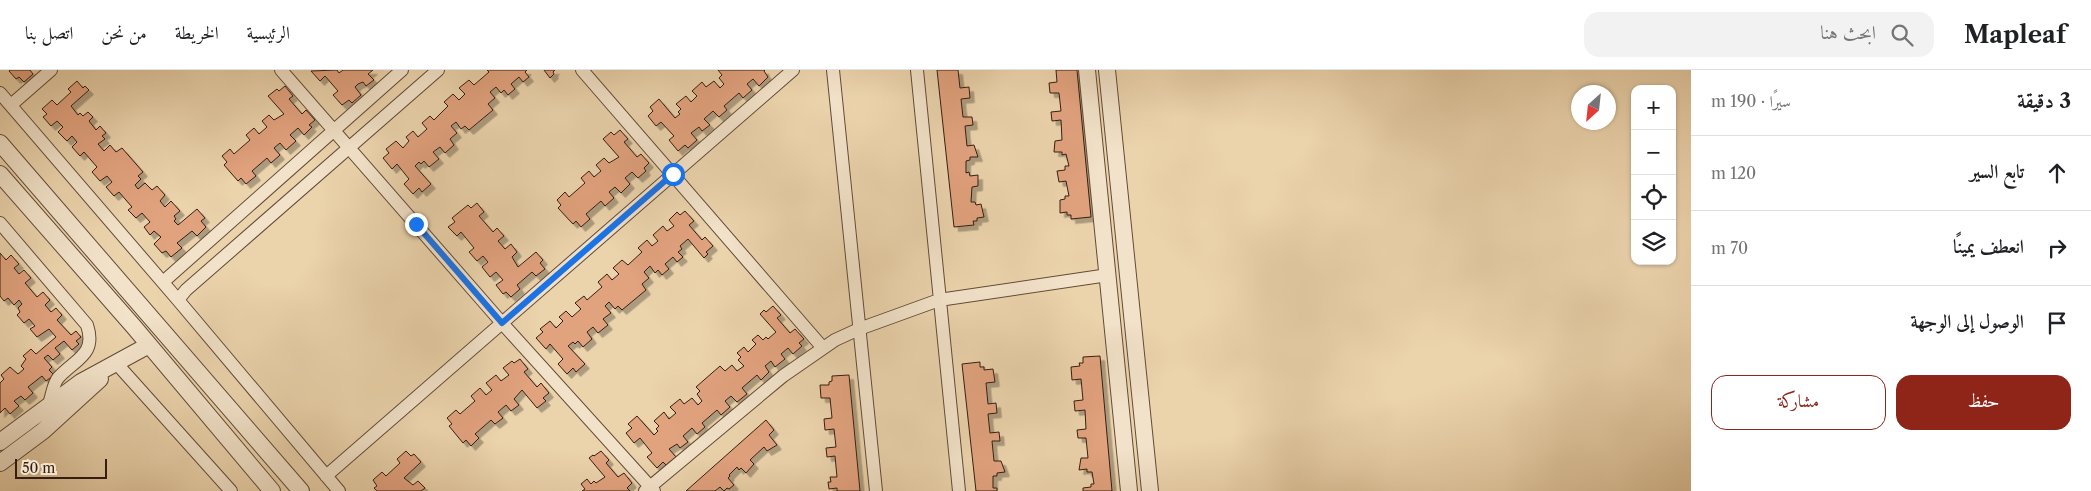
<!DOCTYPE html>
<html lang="ar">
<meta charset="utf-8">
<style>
body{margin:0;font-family:"Libre Caslon Text",Amiri,serif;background:#f2f2f2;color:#202124;direction:rtl}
.controls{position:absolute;right:15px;top:15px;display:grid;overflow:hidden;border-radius:10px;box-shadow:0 1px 4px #0004}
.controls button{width:45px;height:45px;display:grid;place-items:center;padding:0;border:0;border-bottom:1px solid #e0e0e0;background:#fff;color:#202124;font:25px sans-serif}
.compass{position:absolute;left:1571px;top:15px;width:45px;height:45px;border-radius:50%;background:#fff;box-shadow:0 1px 4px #0004;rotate:207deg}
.scale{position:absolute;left:15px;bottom:12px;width:92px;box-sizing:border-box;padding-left:5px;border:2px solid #351e11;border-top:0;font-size:14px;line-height:18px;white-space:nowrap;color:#351e11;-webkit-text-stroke:4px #f2e2c9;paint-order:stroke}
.stop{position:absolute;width:15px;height:15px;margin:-11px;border:4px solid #1a73e8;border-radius:50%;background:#fff}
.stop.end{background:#1a73e8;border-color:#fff;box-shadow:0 1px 5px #0008}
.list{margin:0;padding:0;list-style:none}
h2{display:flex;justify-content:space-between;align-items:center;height:65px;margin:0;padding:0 20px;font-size:21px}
h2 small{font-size:16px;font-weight:400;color:#757577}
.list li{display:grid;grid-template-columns:32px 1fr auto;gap:15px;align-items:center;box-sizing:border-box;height:75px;padding:0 20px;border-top:1px solid #e0e0e0}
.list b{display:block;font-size:19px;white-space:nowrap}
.list em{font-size:16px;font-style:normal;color:#757577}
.actions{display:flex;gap:10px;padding:15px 20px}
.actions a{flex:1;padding:11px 0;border:1px solid #8f2418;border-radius:15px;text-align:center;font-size:18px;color:#8f2418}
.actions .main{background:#8f2418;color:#fff}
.icon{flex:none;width:28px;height:28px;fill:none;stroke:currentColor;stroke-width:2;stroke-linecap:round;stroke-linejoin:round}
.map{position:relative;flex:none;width:1691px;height:421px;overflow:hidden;direction:ltr}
header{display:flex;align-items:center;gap:30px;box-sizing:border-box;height:70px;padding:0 25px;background:#fff;border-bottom:1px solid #e0e0e0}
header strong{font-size:24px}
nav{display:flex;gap:28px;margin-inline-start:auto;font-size:18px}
.search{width:350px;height:45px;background:#f2f2f2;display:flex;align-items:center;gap:12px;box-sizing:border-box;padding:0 18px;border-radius:15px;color:#757577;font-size:19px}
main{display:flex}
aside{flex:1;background:#fff}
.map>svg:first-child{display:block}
</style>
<header>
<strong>Mapleaf</strong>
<div class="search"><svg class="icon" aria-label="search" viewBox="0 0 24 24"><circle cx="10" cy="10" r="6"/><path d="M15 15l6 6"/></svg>ابحث هنا</div>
<nav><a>الرئيسية</a><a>الخريطة</a><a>من نحن</a><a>اتصل بنا</a></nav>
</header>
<main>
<aside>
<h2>3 دقيقة<small>سيرًا · 190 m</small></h2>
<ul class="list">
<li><svg class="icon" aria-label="ahead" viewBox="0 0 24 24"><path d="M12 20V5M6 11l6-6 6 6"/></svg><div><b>تابع السير</b></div><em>120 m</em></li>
<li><svg class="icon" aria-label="right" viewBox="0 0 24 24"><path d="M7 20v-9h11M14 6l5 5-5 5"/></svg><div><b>انعطف يمينًا</b></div><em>70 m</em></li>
<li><svg class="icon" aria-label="arrive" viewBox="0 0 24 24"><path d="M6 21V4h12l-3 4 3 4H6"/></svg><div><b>الوصول إلى الوجهة</b></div></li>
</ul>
<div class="actions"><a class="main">حفظ</a><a>مشاركة</a></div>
</aside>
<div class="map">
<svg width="1691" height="421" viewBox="0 0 1691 421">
<defs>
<filter id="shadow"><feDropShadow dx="4.5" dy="4.5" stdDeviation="0" flood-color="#0004"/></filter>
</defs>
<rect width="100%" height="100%" fill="#ebd3ac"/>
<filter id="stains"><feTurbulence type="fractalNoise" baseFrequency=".004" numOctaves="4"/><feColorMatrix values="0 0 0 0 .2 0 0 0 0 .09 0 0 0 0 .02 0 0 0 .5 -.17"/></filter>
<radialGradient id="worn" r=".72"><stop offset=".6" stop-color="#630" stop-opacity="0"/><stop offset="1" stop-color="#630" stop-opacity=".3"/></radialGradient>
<path fill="#e1a27e" stroke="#351e11" filter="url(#shadow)" d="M10,0H30L33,4L24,12L19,7L16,9L9,1Z
M337,0L339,3L343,0H373L368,4L374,10L366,16L363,12L358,14L355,17L361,25L352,33L349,30L342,35L333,25L338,21L325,6L320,11L311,1Z
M487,0H527L525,2L529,7L523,12L519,7L511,14L515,19L508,25L504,20L501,23L496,17L490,22L495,28L488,34L493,40L469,60L465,56L461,59L456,52L451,56L457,63L450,69L454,75L445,83L440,77L433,82L439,89L429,97L424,91L421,94L419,92L415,96L431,114L422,122L419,118L413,124L404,114L409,109L397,94L392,99L383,88L389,83L386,79L396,71L403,78L409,71L406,67L413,61L418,67L427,59L422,53L430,46L434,50L448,36L444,32L453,24L459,30L465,24L459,18L469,10L474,15L489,2Z
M544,0H555L553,2L554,4L550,8Z
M718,0H765L764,1L768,7L759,16L753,9L747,14L752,20L743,28L739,23L724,36L727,40L719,47L713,41L704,49L710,55L702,61L699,57L691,63L697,70L688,78L685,75L678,81L669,70L674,66L661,52L656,56L648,46L653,41L650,37L659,29L675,48L680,44L678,42L681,39L676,34L686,26L691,32L697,26L692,21L702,12L706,17L714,11L720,18L724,14L719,8L722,5Z
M937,0H958L960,18L969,17L970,28L961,29L963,47H972L973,55L965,56L967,76L974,75L978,87H970V90L966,91V103L969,102L970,106L978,105V116L972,117L971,132H975L976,135L981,134L984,147L977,148V151H973L974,155L954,157Z
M1056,0H1077L1091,147L1071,149V145H1067V142L1060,143V130L1065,129V126H1069L1066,111L1059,112L1057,101L1065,100V96H1069L1066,84L1062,85V82H1054L1055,71L1062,70L1061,50L1052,51L1051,42L1061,41L1059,23H1050L1049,13L1057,12Z
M77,11L83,18L85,16L89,20L71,36L78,45L80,43L83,46L88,42L93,47L89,51L96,60L100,56L106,63L102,66L105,69L98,74L104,81L110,75L116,82L122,78L143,102L138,106L141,109L135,115L138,119L145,113L152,120L157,116L165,125L160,131L165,137L171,131L180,141L174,146L176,149L174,151L178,155L197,139L205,148L201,151L206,157L197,166L192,161L177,173L182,178L171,187L166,181L162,183L154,174L161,167L154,161L150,165L144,157L150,152L142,143L136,148L128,140L132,137L119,122L114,126L106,117L112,112L107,106L100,111L92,102L97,97L84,82L80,86L72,77L77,72L72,66L67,71L58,62L63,57L57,51L51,56L43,47L47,44L42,39L52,30L57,35L71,22L68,19Z
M285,16L293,26L289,29L302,44L306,40L315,50L309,55L312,57L304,65L298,58L290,65L296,71L286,80L280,73L274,78L280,85L271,93L267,88L252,101L256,106L246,114L241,108L238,111L224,95L227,92L222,86L230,79L234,84L250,70L246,65L254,58L259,64L267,57L262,51L269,45L274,50L284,44L268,26L277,19L279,21Z
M620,60L628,69L624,72L637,87L641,84L649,93L644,98L646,101L638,108L632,102L625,108L630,114L621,123L615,117L609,122L614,128L605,136L601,131L586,144L590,149L581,157L576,151L573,154L558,138L561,135L557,130L565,122L569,127L585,113L581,108L589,101L594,107L601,101L596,95L604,88L609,93L619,87L603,69L611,62L614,65Z
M477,133L484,142L479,146L493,162L497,158L504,166L498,171L505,179L511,174L517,182L512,187L518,197L536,182L543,190L540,193L545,199L536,206L532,202L517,215L520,219L511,227L506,222L503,224L496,215L503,210L496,202L490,207L482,197L488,192L483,186L477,191L469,182L474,178L461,162L457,166L448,157L455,152L452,148L468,135L471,138Z
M685,141L694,151L689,155L702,170L705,167L713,176L706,182L708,184L704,188L688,169L680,176L682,179L678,182L683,187L677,192L673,187L665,194L669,199L662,205L658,200L655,203L650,196L644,202L649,208L642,214L646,220L622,240L618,236L615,239L609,232L605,236L611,243L603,249L608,255L598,263L593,257L587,262L592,269L583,277L578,271L575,274L573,272L568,276L585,294L576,302L573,298L567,304L558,294L563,289L550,274L546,279L536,268L543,262L540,259L550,251L556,258L563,251L559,247L566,241L572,247L581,239L575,233L584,226L587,230L602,217L598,212L607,204L612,210L619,204L613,198L622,190L628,195L642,182L638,178L647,170L652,176L658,171L653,165L663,156L667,161L674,156L669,150L677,142L680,145Z
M0,183L6,190L11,185L19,194L14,198L19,204L24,200L31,208L25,213L37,227L43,222L50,230L45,235L51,242L56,238L62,245L57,250L71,265L76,261L81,267L76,271L79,274L72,280L64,271L55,278L60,284L53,290L48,285L44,288L52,297L49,300L54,305L46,311L42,306L28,317L33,323L25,330L21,326L14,331L19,336L10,344L5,338L0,343V313L4,309L1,305L10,297L18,304L24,299L21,296L26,289L23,286L31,279L36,284L56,267L49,259L37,267L30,259L35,256L29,249L24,253L17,245L20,242L18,238L22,234L19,230L14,235L8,228L4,231L0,226Z
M773,236L781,245L777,248L790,263L795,259L804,269L799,273L802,276L793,284L788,278L781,284L785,289L775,297L771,291L765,296L769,302L761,310L757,305L742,318L747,324L737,332L731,326L725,331L730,337L721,345L717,340L702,353L705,357L697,364L692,358L683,366L688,372L680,378L677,374L669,379L676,387L666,395L663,392L657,398L647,387L652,383L640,368L634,373L626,363L632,358L628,354L637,346L654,365L658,361L656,359L659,356L654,351L664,342L669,349L676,343L670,337L680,329L684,334L692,328L698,335L702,331L697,324L700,321L696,317L720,296L725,301L732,295L737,301L744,296L738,290L741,287L737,283L744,277L748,282L756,274L752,270L758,265L763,270L766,267L768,269L776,262L760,244L764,240L766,242Z
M1100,286L1112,421H1083V418L1091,417V414H1094L1092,402H1087V399L1079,400L1081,388H1088L1086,368H1078L1077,360L1086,359L1085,340L1075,341L1074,331L1083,330L1081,309L1072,310L1071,297L1080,296L1079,293H1083V287Z
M520,289L528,299L524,302L537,317L541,313L549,323L543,328L546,331L537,338L522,320L514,329L519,335L511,341L506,335L498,342L503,348L495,354L491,350L475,364L479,368L471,376L466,370L463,373L449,356L452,354L447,348L456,340L460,344L475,331L471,326L480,318L486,325L492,320L486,313L496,305L501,311L509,305L503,298L512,291L514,293Z
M980,292V297H984V300L993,299L995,312L986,313L988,334L996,333L997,343L988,344L990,363L999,362L1000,371H992L994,391H1001L1005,402L997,403V406H993V418H997V421H976L962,294Z
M849,305L860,421H837V418L829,419L828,412H831L830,407H837L835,386L827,387L826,378L836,377L834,359L825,360L824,349L832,348L830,328H821L820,315H829V312L832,311V306Z
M766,350L774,360L769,365L777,375L767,381L764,377L750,390L754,394L746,403L741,398L739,400L737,397L729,405L730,406L728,408L734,415L729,419L727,418L724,421L720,417L715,421H686Z
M406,381L411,386L414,384L421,392L404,408L413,415L418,411L425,418L421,421H377L374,418L377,416L373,410L382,402L386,406L400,393L397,389Z
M601,381L609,390L606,393L618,407L624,403L632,413L627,418L630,421H582L585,419L581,414L587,409L591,414L594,411L596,413L605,407L589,388L593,385L594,386Z"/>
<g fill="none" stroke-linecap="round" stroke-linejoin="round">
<g stroke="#624b38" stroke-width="14">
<path id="minor" d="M281,0L502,253L654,421
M582,0L823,278
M833,0L876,421
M917,0L959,421
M0,23L178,230L339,421
M11,35L51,0
M0,153L87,255C97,285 75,289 58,308C53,314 52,326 49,334
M163,212L402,0
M178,230L186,220L438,0
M117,294L231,421
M326,406L793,0
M645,421L783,306L835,270L859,259L939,230L1108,205"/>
</g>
<g stroke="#624b38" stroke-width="18">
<path id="tertiary" d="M1087,0L1129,421
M1107,0L1150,421
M0,73L301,421
M0,104L134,257L272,421
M0,372L81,312L149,275
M0,393L43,361L100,309"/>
</g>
<use href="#minor" stroke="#f2e2c9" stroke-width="12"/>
<use href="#tertiary" stroke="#f2e2c9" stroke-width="16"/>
</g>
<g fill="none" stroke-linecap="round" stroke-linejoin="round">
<path stroke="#1a73e8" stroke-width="6" d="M416,154L502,253L673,104"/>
</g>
<rect width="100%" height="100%" filter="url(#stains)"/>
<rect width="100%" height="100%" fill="url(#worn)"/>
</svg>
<div class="controls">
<button>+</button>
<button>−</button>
<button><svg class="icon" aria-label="locate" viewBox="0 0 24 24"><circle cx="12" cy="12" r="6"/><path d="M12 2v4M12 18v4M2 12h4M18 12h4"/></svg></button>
<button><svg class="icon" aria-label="layers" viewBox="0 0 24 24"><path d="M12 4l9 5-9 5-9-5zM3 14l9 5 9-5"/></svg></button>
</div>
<svg class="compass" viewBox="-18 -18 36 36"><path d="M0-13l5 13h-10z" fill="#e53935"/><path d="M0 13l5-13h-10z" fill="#757577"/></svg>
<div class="scale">50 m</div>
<div class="stop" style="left:673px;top:104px"></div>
<div class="stop end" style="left:416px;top:154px"></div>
</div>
</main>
